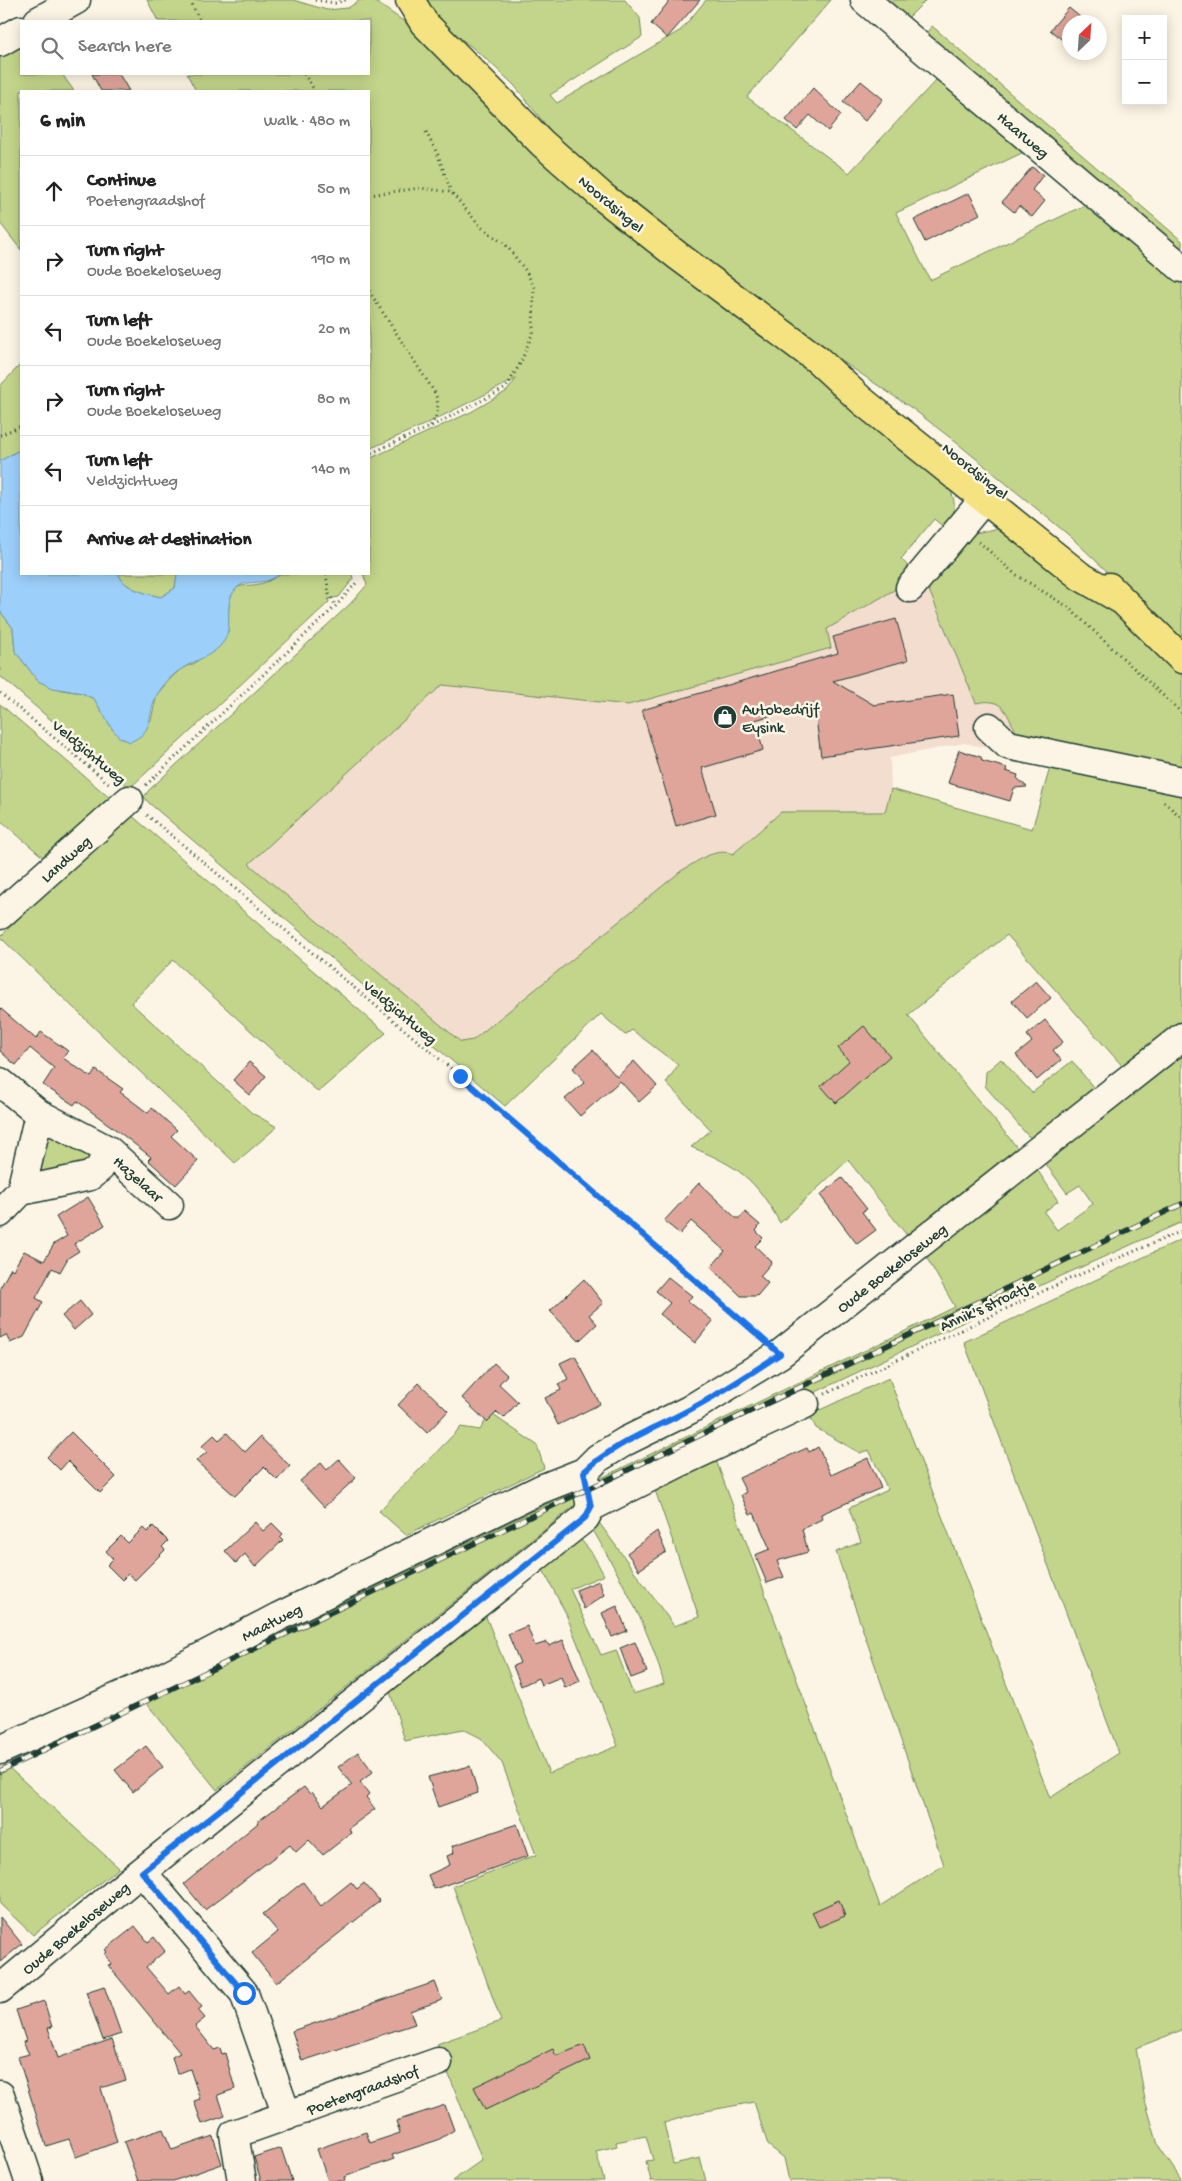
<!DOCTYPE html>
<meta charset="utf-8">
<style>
body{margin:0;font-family:"Gochi Hand",sans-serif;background:#f2f2f2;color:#222}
.controls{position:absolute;right:15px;top:15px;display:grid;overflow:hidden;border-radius:0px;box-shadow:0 2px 12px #0003}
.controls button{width:45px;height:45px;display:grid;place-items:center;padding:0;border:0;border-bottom:1px solid #e0e0e0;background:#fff;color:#222;font:25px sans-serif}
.compass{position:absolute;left:1062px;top:15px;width:45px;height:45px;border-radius:50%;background:#fff;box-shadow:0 2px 12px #0003;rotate:25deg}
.stop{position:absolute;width:15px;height:15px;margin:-11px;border:4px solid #1a73e8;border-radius:50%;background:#fff}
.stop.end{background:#1a73e8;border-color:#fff;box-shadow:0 1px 5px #0008}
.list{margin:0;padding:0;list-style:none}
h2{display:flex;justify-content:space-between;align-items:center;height:65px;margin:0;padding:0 20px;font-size:21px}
h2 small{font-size:16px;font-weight:400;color:#767676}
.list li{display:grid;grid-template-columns:32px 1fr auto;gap:15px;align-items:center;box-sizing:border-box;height:70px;padding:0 20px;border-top:1px solid #e0e0e0}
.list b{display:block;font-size:19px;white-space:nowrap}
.list p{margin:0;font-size:16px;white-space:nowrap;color:#767676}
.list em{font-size:16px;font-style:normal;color:#767676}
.icon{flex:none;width:28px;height:28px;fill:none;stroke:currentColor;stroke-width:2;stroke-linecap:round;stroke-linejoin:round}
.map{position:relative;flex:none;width:1182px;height:2181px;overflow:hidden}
.search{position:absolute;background:#fff;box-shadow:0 2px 12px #0003;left:20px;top:20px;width:350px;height:55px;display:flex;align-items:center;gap:12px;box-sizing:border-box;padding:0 18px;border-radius:0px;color:#767676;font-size:19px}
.panel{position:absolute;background:#fff;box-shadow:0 2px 12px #0003;left:20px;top:90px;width:350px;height:485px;border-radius:0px}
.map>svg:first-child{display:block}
</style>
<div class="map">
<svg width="1182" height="2181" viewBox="0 0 1182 2181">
<rect width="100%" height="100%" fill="#fcf5e5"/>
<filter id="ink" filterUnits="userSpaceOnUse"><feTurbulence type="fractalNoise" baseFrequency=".02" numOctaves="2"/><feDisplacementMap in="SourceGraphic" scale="10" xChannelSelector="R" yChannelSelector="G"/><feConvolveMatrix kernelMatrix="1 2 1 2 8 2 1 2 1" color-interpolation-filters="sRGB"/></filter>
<g filter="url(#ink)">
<path fill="#f3ddcf" d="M913,571L926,583L976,702H991L999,704L1009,715L1012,722L1007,752L964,743L890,758L891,789L885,812H781L733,854L462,1069L236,875L442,685L628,705L831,648L826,629L894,590Z"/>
<path fill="#c3d58a" stroke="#71895f" d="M147,0H293L327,10L348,8L360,0H373L412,27L948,485C957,502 956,513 947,530L934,519L901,559L913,571L894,590L827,629L831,648L628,705L442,685L249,864L461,1042L473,1040L681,871C697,862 714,847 733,854L781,812H885L891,789L1032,829L1052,761L1182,787V1021L1125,1069L1007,935L908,1015L1020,1151L909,1238L848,1160L780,1223C755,1178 738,1166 691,1147L711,1130L666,1083L678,1065L632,1030L625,1035L601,1014L505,1106L149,803L144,797L149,790L350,604L367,585L363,574H369V459L471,412L507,391L516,379L426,424L369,449V91H196L187,74H369V21H158Z
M419,0H625L640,18L642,37L550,95L557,103L681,30L706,0H831L747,97L849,173L937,79L1024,152L896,213L930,280L1091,202L1182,281V643L1071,537L957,443L913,409L818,345L635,208L552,133L514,85L483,56L440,22Z
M877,0H926L904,22Z
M932,26L1182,241V257L922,38Z
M21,43V74H62L74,91H21V250L0,223V54Z
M21,364V449L0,461V386Z
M995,529L1003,530L1096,596L1182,674V775L1019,736C1006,717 1007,696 976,703L926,583L965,535Z
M119,574H177L175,588L161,597C148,594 123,589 119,574Z
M280,574H352L353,579L339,597L328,599L329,602L132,786L129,787L0,676V611L13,628L15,651L38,681L62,690L82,693L94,699L113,730L124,740L151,720L157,694L171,678L181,669L195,663L228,632C227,560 246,601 280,574Z
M0,704L111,799L44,858L0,820Z
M130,814L386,1033L318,1092L173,960L131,1003L252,1113L277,1127L235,1163L0,937L69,867Z
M1182,1048V1222L1050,1281L664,1464L600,1499L599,1479L955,1307L924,1253L1034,1165L1058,1201L1044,1212L1057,1230L1093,1204L1080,1185L1067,1193L1042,1159Z
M1001,1059L1032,1093L1072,1061L1097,1092L1034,1139L1028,1136L985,1086L986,1072Z
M49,1134L89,1155V1162L43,1181L35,1168L44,1138Z
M1182,1239V2030L1136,2048L1145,2100L1158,2145L1182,2181H789L784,2158L768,2145L754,2102L701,2112L664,2123L673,2164L700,2158L706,2181H651L646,2161L653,2160L646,2136L616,2142L617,2146L596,2151L604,2181H452L482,2160L437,2044L501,2021L453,1886L536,1855L502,1763L481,1738L463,1729L405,1741L388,1685L482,1607L549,1773L618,1746L566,1614L539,1562L577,1535L592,1553L604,1575L570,1589L601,1655L616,1650L633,1694L664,1684C649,1625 617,1573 588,1521L595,1517L674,1626L699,1617L655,1490L716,1460L880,1906L944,1865L836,1552L861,1542L849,1508L888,1490L869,1450L860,1453L816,1428L809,1415L889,1378L1050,1798L1119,1753L964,1342Z
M490,1413L537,1445L544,1468L406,1535L379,1511L461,1427L480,1430Z
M578,1489L583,1499L217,1790L143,1699Z
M6,1765L119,1868L33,1935L0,1904V1769Z"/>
<path fill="#9ccffa" stroke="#6a95ab" d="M21,449V574H119C123,589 148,594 161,597L175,588L177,574H280C264,587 246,579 238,587C221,602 235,624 224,641C215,656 194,660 180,670C172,675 162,686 157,695C146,716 156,731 130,742L119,737L113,730L94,699L82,693L53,688L38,681L15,651L13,628L0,611V461Z"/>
<path fill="#dfa59b" stroke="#1f3d34" d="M670,0H700L667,38L651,24Z
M1069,8L1086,22H1070V46L1050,30Z
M92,74H119L129,91H101Z
M861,81L883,99L865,121L843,102Z
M813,88L841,115L828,131L810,115L797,130L786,120Z
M1032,167L1043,175L1032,190L1045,201L1032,217L1019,206L1014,212L1002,202Z
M969,193L980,214L925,242L914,220Z
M896,619L908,660L833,681L874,705L953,694L959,736L821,756L814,703L755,720L763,750L702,768L716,814L676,826L642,710L838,653L833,637Z
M959,750L981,757L982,761L1007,768L1006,771L1018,775L1017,778L1027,787L1014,788L1010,801L948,783Z
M1036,981L1051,998L1027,1018L1012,1001Z
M0,1008L36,1039L41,1032L68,1051L63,1058L91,1077L96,1070L123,1089L120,1092L148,1113L152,1108L177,1130L171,1136L198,1161L176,1185L148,1160L151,1157L119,1132L77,1101L74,1105L43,1085L54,1068L30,1048L16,1065L12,1062L0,1051Z
M1045,1020L1063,1042L1053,1050L1061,1060L1037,1080L1016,1055L1032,1042L1027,1035Z
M864,1026L890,1056L836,1103L821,1086L849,1061L838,1048Z
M593,1050L617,1077L634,1061L657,1086L639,1102L620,1081L580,1116L565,1099L585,1082L573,1068Z
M249,1062L266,1076L250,1095L233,1080Z
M842,1178L867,1209L862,1212L876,1230L857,1244L820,1195Z
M699,1183L736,1218H740L745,1212L760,1225L756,1231L763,1238L755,1246L772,1262L760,1276L768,1283L757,1296H741L711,1267L725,1251L691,1221L680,1234L664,1221Z
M88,1197L105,1225L74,1244L79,1251L68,1258L60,1272L52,1268L36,1298L43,1302L24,1337L10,1343L6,1335L0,1338V1288L11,1268L13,1270L24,1251L44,1261L54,1244L67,1236L56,1217Z
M668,1277L692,1296L688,1301L713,1321L695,1343L660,1314L670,1303L656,1291Z
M584,1279L603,1303L589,1315L597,1324L579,1341L550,1311Z
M80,1301L91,1315L74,1330L62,1316Z
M575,1356L600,1404L558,1425L545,1398L561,1390L558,1384L568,1379L560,1363Z
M494,1363L507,1375L499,1384L518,1402L504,1418L497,1412L487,1422L462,1398Z
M419,1383L448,1411L427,1433L398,1405Z
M71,1432L116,1477L100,1493L68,1461L60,1470L47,1457Z
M227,1433L245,1452L260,1437L290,1466L277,1480L264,1467L235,1496L196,1461L207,1452L202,1446L214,1435L219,1440Z
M818,1447L831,1475L868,1458L881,1488L821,1514L822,1519L802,1529L808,1552L777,1561L784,1577L767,1583L755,1555L770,1549L754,1513L750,1515L741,1495L746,1492L739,1478L807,1448L809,1452Z
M339,1459L356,1478L324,1507L300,1481L321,1463L327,1470Z
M255,1522L263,1531L272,1523L283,1534L280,1537L283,1540L255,1567L245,1554L236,1563L225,1551Z
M153,1526L168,1541L162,1547L165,1550L135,1580L128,1574L122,1580L107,1565L113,1559L106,1551L121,1536L128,1543L143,1528L147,1532Z
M657,1531L666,1552L639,1570L627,1553Z
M599,1581L604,1595L584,1609L576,1590Z
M617,1606L627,1631L612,1637L602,1613Z
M527,1626L535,1646L547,1642L549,1646L563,1640L580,1681L565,1688L561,1677L541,1685L538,1678L521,1686L513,1666L520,1663L508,1634Z
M635,1642L647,1672L631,1678L620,1648Z
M146,1746L163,1767L133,1792L115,1770Z
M358,1752L373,1772L360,1782L369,1794L366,1797L375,1809L349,1828L351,1833L323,1855L309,1840L296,1852L290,1845L205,1910L184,1884L258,1823L257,1822L304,1787L310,1794L312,1792L323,1806L352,1785L338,1767Z
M470,1766L478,1793L438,1807L428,1777Z
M517,1824L528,1856L434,1889L428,1875L450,1865L447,1856L454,1853L452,1846Z
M303,1882L321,1906L351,1882L357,1889L364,1883L380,1901L276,1983L252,1953L278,1932L263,1914Z
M839,1900L845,1916L819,1927L812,1912Z
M0,1917L22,1944L0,1962Z
M135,1926L148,1942L154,1937L165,1951L146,1967L169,1994L179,1986L185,1994L189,1991L202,2007L198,2010L205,2018L195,2026L214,2050L220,2048L222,2054L225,2053L235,2089L218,2095L225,2116L202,2124L194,2101L200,2099L190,2069L177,2074L172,2057L180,2053L108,1965L112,1964L105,1954L107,1952L105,1950Z
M435,1982L442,2000L410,2011L415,2024L302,2061L292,2031Z
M104,1986L121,2034L103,2040L86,1992Z
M44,2001L52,2027L48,2028L58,2058L112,2039L126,2080L101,2088L117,2142L76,2157L69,2139L46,2146L18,2057L29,2054L23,2042L26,2041L16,2010Z
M584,2045L590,2060L485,2110L474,2087L553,2049L556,2056Z
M445,2105L454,2130L438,2140L392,2155L394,2159L344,2177L345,2181H328L317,2149L366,2132L370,2143L400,2133L396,2121Z
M163,2129L172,2150L213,2136L222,2164L173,2181H138L124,2142Z
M281,2148L292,2181H261L254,2157Z"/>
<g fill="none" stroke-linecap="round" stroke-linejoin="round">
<g stroke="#1f3d34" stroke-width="31">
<path id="minor" d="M865,0L1182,268
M38,21L76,0
M0,42L21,30
M910,588L985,498
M989,727L1008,745L1182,781
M0,915L129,800
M0,1082L39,1114L108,1150L169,1205
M21,1191L90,1176L100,1168L108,1150
M0,1213L21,1191L39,1114
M591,1507L681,1462L805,1404
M0,1750L167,1675L278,1617L541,1489L584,1472L598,1458L626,1441L689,1410L780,1354L1182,1037
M142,1872L244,1993L287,2116
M0,1989L130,1881L585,1518L591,1507L584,1472
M0,2095L29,2181
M242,2181L234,2134L438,2062"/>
</g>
<g stroke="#1f3d34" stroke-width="31">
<path id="major" d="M410,0L424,23L542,143L603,197L678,256L818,360L861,400L1080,576L1120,599
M1109,587L1182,659"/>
</g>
<path stroke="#1f3d34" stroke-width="3" stroke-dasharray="1 4" stroke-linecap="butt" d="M190,0L200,21
M315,0L335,3L346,0
M304,74L315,91
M426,132L438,155L451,192
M369,195L420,188L451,192L481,227L506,245L526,271L534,287L533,332L521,362L506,388L428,428
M369,291L435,393C440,406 438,418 428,428L369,454
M0,435L21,426
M979,542L1015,574L1068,607L1182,713
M326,574L329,594L336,606
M0,693L111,785
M146,785L336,606L357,582
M1164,802L1182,818
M147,815L460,1076L762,1339
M825,1394L1067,1280L1182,1231"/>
<use href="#minor" stroke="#fcf5e5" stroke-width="28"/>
<use href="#major" stroke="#f5e382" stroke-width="28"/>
<g stroke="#1f3d34" stroke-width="5.5">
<path id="rail" d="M0,1771L1182,1204"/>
</g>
<use href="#rail" stroke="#fcf5e5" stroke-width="4" stroke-dasharray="11" stroke-linecap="butt"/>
</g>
</g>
<g fill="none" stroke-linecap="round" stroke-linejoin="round" filter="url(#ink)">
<path stroke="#1a73e8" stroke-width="6" d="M244,1993L142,1872L585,1518L591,1507L584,1472C614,1443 652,1430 689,1410C720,1394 750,1374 780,1354L460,1076"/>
</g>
<defs>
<g id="shop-disc" transform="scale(1.25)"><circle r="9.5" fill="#1f3d34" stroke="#fcf5e5"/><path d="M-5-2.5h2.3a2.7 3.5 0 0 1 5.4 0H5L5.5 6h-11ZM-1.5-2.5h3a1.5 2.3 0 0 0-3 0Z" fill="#fff"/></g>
</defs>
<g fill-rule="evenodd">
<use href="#shop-disc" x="725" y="717"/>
</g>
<g text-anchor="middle" stroke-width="5" stroke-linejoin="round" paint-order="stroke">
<g font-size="16" fill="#1f3d34" stroke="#fcf5e5">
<text transform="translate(1024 134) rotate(40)" y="6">Haarweg</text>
<text transform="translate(612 203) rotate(40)" y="6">Noordsingel</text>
<text transform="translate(976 470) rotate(39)" y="6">Noordsingel</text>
<text transform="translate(90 751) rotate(40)" y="6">Veldzichtweg</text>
<text transform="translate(65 858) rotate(-42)" y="6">Landweg</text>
<text transform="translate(401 1011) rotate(40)" y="6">Veldzichtweg</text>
<text transform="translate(139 1178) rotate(42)" y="6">Hazelaar</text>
<text transform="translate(891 1267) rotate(-38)" y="6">Oude Boekeloseweg</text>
<text transform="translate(987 1304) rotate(-25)" y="6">Annik's stroatje</text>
<text transform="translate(271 1621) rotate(-27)" y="6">Maatweg</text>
<text transform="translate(75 1927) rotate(-40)" y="6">Oude Boekeloseweg</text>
<text transform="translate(362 2089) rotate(-20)" y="6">Poetengraadshof</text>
</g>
<g font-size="16" fill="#1f3d34" stroke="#fcf5e5" text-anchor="start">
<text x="742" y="714">Autobedrijf<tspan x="742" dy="18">Eysink</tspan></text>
</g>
</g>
</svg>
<div class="controls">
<button>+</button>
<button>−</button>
</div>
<svg class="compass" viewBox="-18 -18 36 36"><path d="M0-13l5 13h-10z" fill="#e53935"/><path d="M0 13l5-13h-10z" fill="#767676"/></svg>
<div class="stop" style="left:244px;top:1993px"></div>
<div class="stop end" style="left:460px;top:1076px"></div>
<div class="search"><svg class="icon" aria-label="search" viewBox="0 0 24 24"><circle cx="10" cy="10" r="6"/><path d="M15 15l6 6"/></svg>Search here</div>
<section class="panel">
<h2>6 min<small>Walk · 480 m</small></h2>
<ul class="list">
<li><svg class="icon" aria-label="ahead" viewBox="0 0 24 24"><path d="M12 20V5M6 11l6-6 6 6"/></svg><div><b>Continue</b><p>Poetengraadshof</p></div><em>50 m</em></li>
<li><svg class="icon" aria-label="right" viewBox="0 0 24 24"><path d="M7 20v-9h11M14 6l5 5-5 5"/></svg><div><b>Turn right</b><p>Oude Boekeloseweg</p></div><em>190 m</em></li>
<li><svg class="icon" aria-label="left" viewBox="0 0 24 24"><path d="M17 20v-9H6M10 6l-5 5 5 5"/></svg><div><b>Turn left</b><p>Oude Boekeloseweg</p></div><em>20 m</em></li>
<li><svg class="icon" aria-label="right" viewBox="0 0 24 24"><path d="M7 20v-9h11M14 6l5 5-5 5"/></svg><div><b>Turn right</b><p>Oude Boekeloseweg</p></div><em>80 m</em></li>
<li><svg class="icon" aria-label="left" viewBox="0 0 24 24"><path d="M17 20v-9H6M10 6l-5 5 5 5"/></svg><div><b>Turn left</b><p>Veldzichtweg</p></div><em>140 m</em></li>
<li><svg class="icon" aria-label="arrive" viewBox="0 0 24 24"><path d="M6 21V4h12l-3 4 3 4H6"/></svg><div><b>Arrive at destination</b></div></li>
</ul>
</section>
</div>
